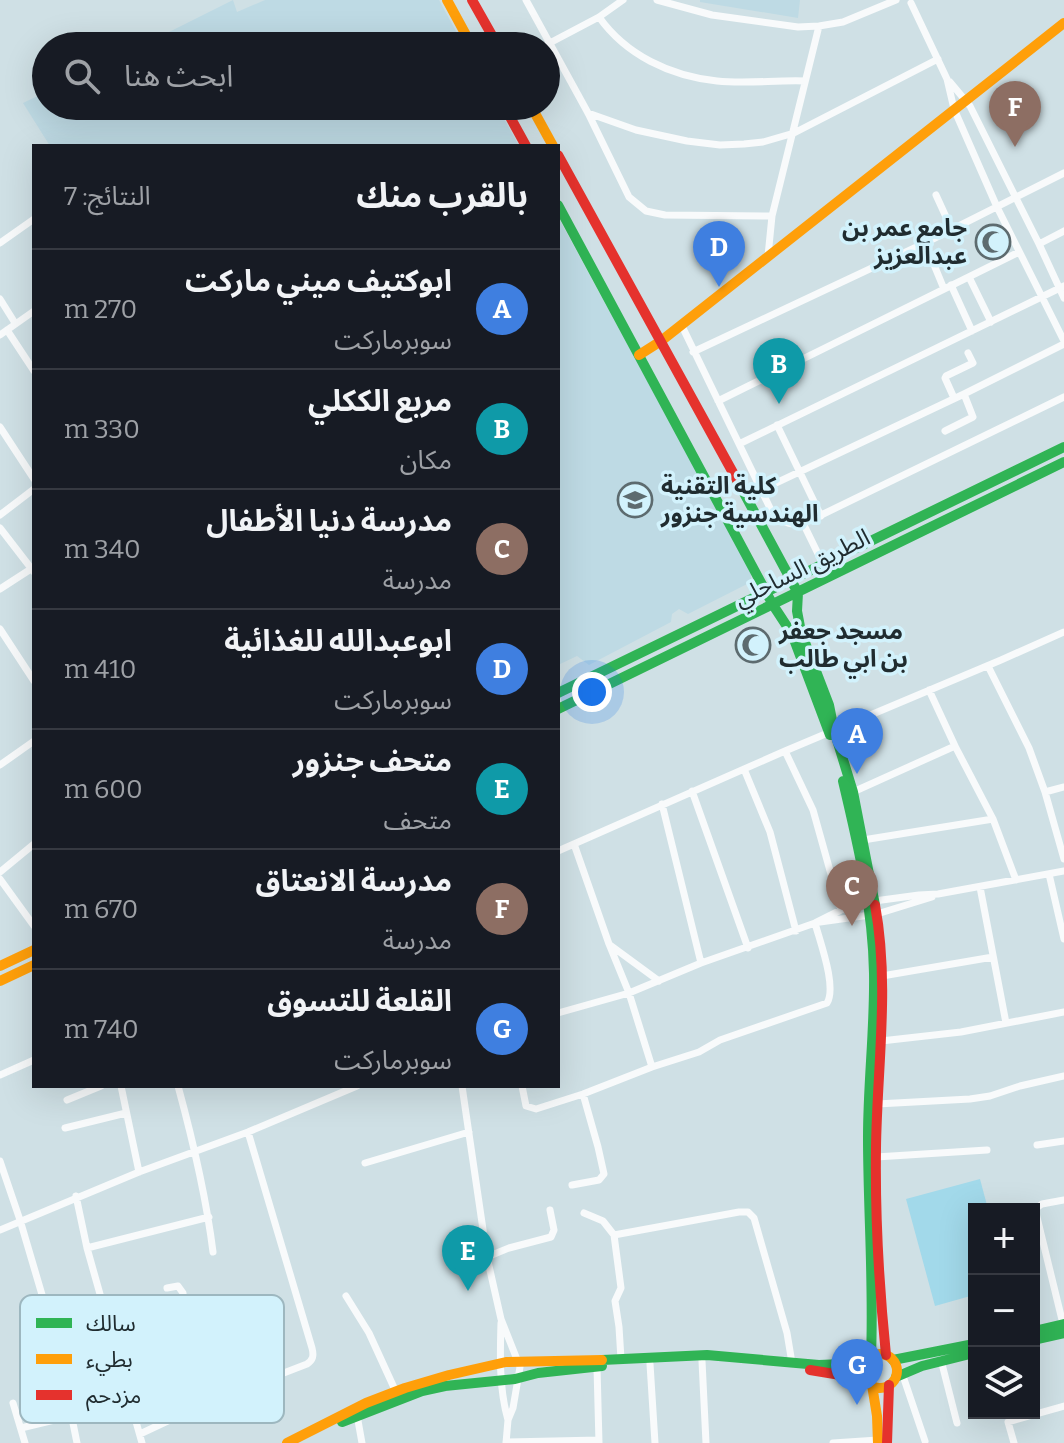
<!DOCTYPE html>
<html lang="ar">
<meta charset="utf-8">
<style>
body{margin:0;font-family:Bitter,"Noto Sans Arabic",serif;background:#20242c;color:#f1f3f6;direction:rtl}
.controls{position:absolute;right:24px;bottom:24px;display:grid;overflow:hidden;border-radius:0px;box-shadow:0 8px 32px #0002}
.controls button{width:72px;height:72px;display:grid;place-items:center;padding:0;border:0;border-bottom:2px solid #363941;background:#171b24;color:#f1f3f6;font:40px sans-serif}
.you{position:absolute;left:592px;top:692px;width:28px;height:28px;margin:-20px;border:6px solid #fff;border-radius:50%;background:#1a73e8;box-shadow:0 0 0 12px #1a73e833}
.badge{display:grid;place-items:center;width:52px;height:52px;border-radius:50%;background:#5d6b6f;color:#fff;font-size:26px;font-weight:700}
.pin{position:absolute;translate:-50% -66px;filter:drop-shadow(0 2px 4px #0008)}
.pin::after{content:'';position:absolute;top:42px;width:28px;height:24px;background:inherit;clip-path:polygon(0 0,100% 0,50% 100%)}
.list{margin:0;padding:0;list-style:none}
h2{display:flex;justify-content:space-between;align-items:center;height:104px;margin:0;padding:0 32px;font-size:34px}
h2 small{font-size:26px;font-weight:400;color:#9ea1a6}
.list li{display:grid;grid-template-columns:52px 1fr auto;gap:24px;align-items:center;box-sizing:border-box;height:120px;padding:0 32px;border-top:2px solid #363941}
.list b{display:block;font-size:30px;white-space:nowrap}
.list p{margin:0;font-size:26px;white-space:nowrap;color:#9ea1a6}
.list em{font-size:26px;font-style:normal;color:#9ea1a6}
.icon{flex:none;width:44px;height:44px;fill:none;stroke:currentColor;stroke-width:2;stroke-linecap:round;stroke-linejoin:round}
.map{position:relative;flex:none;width:1064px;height:1443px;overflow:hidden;direction:ltr}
.search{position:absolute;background:#171b24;box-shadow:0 8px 32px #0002;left:32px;top:32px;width:528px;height:88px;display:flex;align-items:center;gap:20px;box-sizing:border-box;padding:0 28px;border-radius:44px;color:#9ea1a6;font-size:30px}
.panel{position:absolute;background:#171b24;box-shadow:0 8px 32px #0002;left:32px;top:144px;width:528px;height:944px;border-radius:0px;direction:rtl}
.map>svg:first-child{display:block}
</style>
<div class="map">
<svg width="1064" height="1443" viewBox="0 0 1064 1443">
<rect width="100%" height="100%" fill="#cfe0e5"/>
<path fill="#bedae4" d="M233,0L237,12L265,0H439L464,46H141Z
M700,0H800L798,18L700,2Z
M46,92V106H497L519,146H50L23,103Z
M558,217L751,572V582L688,614L679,609L672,614L671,622L589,665L577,656L558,665Z"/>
<path fill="#a2d9ea" d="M980,1179L988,1209H974V1295L935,1306L906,1199Z"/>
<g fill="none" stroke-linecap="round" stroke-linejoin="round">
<path stroke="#f8fafb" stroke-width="7" d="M526,0L588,113L629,197L646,211L665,215L772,216
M657,0L712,15L798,27L819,26L843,22L896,0
M911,3L947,79L954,109L997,207L1064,341
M599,17C626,55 670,76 717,81C746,84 775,80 805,81
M544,46L599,17L623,0
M950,82L970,106L1039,244L1064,298
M588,113L636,130L687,141L720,145L744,144L763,142L794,133L938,59
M936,195L952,230
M0,243L34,219
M925,243L944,289
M1039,244L1064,231
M768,256L772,216L819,26
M969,277L991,322
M951,285L972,331
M0,299L15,323
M681,324L770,508C783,526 793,527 813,519L1064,397
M7,330L34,371
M0,335L34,311
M693,352L925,243L1064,173
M954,398L945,378L946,376L973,363L968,353
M718,401L1019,252
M777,425L821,516
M0,427L34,479
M945,431L973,417L964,394
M739,444L1064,286
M761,490L964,394L1064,344
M0,515L34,489
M803,523L823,564
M0,528L34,572
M0,589L34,567
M0,629L34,681
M988,666L1029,748L1045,792L1064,859
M929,690L955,746L993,819L1016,880
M785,751L813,810L841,910
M0,765L34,741
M744,769L770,832L796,931
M692,791L748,948
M853,792L955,746
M1045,792L1064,787
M662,804L701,963
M863,840L993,819
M574,844L609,944L629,993L652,1067L699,1052L720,1040L827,1003C837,987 820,942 815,923
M558,851L785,751L1001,660L1064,632
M0,872L34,844
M1049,874L1064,939
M0,879L34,926
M980,887L1006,1023
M820,922L877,914L932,897
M610,945L659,981
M882,976L993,957
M558,1013L629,993L701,963L815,923L841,910L867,902L919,895L938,894L1064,871
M881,1041L961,1032L1064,1012
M0,1075L34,1060
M121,1086L139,1172
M178,1086C193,1141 206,1196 213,1252
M462,1086L487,1257L501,1319L520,1367L513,1408L508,1420L506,1443
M522,1086L526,1106L536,1109L583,1094L652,1067
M67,1100L101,1086
M877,1104L970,1099L990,1096L1020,1086L1064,1076
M65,1128L126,1113
M1037,1145L1064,1141
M876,1157L987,1150
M0,1161L20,1220L58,1349L77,1443
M365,1163L469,1132
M572,1185L599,1180L604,1174L598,1147L583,1094
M76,1196L87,1248L142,1443
M584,1213L603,1221L614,1235L621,1288L615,1301L619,1327L621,1359
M0,1230L139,1172L248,1132L357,1086
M614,1235L739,1212H748L754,1218L787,1333L792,1363
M87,1248L209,1217
M487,1257L509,1248L551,1237L554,1230L550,1210
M167,1288L178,1286L183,1293L185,1320L194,1340L197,1358L207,1385L206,1403
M346,1296L369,1333L396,1392
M501,1323C500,1355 499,1389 508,1420
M1063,1324L1035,1209L1042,1204L1064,1200
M941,1360L957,1423
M702,1361L706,1443
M650,1364L655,1443
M597,1367L599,1443
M902,1373L925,1441
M13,1403L25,1443
M357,1415L362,1443
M21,1428L71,1416
M140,1434L206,1403L307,1364C313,1360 314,1356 312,1348L248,1132
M506,1442L599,1440
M833,1443L878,1440
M1014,1443L1008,1422L1064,1406"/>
<path stroke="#30b455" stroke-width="10" d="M558,205L773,605L792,634L830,735
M737,480L798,593L797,611L801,632L829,705L834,730L853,792L875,905
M558,693L1064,447
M558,709L1064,462
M843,781C858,844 873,908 874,973C875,1028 868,1082 868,1137C868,1210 874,1283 871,1356
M1034,1331L1064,1324
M1034,1340L1064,1333
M602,1360L707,1355L819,1365L865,1363
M893,1360L974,1344
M896,1377L922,1366L974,1353
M342,1422L422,1391L445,1386L515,1379L538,1373L602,1366"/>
<path stroke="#ff9f0a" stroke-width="10" d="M447,0L472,46
M531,106L553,146
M639,355L661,341L1064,23
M0,966L34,950
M0,981L34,965
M863 1371a17 17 0 1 1 34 0a17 17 0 1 1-34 0Z
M872,1385L877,1416L878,1443
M287,1443L366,1403L405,1388L449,1375L506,1362L602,1360"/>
<path stroke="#e5322d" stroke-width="10" d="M472,0L498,46
M504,106L526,146
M558,155L737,480
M875,905C890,985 877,1068 876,1148C875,1217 879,1286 886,1355
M810,1370L865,1379
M887,1443L889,1385"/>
</g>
<defs>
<g id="mosque-ring" transform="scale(1.8)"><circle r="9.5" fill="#d2f2fc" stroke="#5d6b6f" stroke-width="1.5"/><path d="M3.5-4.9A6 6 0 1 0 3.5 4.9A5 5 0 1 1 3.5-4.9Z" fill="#5d6b6f"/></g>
<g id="university-ring" transform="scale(1.8)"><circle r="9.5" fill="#d2f2fc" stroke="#5d6b6f" stroke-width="1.5"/><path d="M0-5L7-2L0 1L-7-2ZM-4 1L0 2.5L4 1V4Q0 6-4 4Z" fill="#5d6b6f"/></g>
</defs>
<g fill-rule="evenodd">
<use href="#mosque-ring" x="993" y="242"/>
<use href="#university-ring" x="635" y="500"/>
<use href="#mosque-ring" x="753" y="645"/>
</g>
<g text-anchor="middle" stroke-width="7" stroke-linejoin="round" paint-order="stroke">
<g font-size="24" font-weight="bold" fill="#202c30" stroke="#d2f2fc" text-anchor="start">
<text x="967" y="236" text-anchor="end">جامع عمر بن<tspan x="967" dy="28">عبدالعزيز</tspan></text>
<text x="661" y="494">كلية التقنية<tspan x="661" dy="28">الهندسية جنزور</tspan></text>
<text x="779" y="639">مسجد جعفر<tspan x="779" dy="28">بن ابي طالب</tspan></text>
</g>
<g font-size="24" fill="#202c30" stroke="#d2f2fc">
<text transform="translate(802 568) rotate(-26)" y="8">الطريق الساحلي</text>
</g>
</g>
<rect x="20" y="1295" width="264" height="128" rx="12" fill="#d2f2fc" stroke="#9db7bf" stroke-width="2"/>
<rect x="36" y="1318" width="36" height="10" fill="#30b455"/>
<rect x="36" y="1354" width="36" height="10" fill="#ff9f0a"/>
<rect x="36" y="1390" width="36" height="10" fill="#e5322d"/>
<g font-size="22" fill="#202c30">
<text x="86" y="1331">سالك</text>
<text x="86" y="1367">بطيء</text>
<text x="86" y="1403">مزدحم</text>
</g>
</svg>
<div class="controls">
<button>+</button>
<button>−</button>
<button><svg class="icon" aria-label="layers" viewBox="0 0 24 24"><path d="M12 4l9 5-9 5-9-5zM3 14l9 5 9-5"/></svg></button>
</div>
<div class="you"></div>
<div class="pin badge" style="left:857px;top:774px;background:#3f7fe0">A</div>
<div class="pin badge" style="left:779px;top:404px;background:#0f9aa8">B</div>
<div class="pin badge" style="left:852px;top:926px;background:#8d6e63">C</div>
<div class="pin badge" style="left:719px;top:287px;background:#3f7fe0">D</div>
<div class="pin badge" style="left:468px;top:1291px;background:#0f9aa8">E</div>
<div class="pin badge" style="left:1015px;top:147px;background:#8d6e63">F</div>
<div class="pin badge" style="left:857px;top:1405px;background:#3f7fe0">G</div>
<div class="search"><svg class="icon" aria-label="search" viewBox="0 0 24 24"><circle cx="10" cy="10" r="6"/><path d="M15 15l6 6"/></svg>ابحث هنا</div>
<section class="panel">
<h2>بالقرب منك<small>النتائج: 7</small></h2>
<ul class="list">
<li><span class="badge" style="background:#3f7fe0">A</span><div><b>ابوكتيف ميني ماركت</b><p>سوبرماركت</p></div><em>270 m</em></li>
<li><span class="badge" style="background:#0f9aa8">B</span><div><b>مربع الككلي</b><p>مكان</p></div><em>330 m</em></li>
<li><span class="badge" style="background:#8d6e63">C</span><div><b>مدرسة دنيا الأطفال</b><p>مدرسة</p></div><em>340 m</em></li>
<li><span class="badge" style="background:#3f7fe0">D</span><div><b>ابوعبدالله للغذائية</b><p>سوبرماركت</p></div><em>410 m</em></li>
<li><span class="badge" style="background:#0f9aa8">E</span><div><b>متحف جنزور</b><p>متحف</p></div><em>600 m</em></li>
<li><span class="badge" style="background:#8d6e63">F</span><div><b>مدرسة الانعتاق</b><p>مدرسة</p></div><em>670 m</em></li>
<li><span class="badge" style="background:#3f7fe0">G</span><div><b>القلعة للتسوق</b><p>سوبرماركت</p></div><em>740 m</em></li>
</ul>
</section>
</div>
